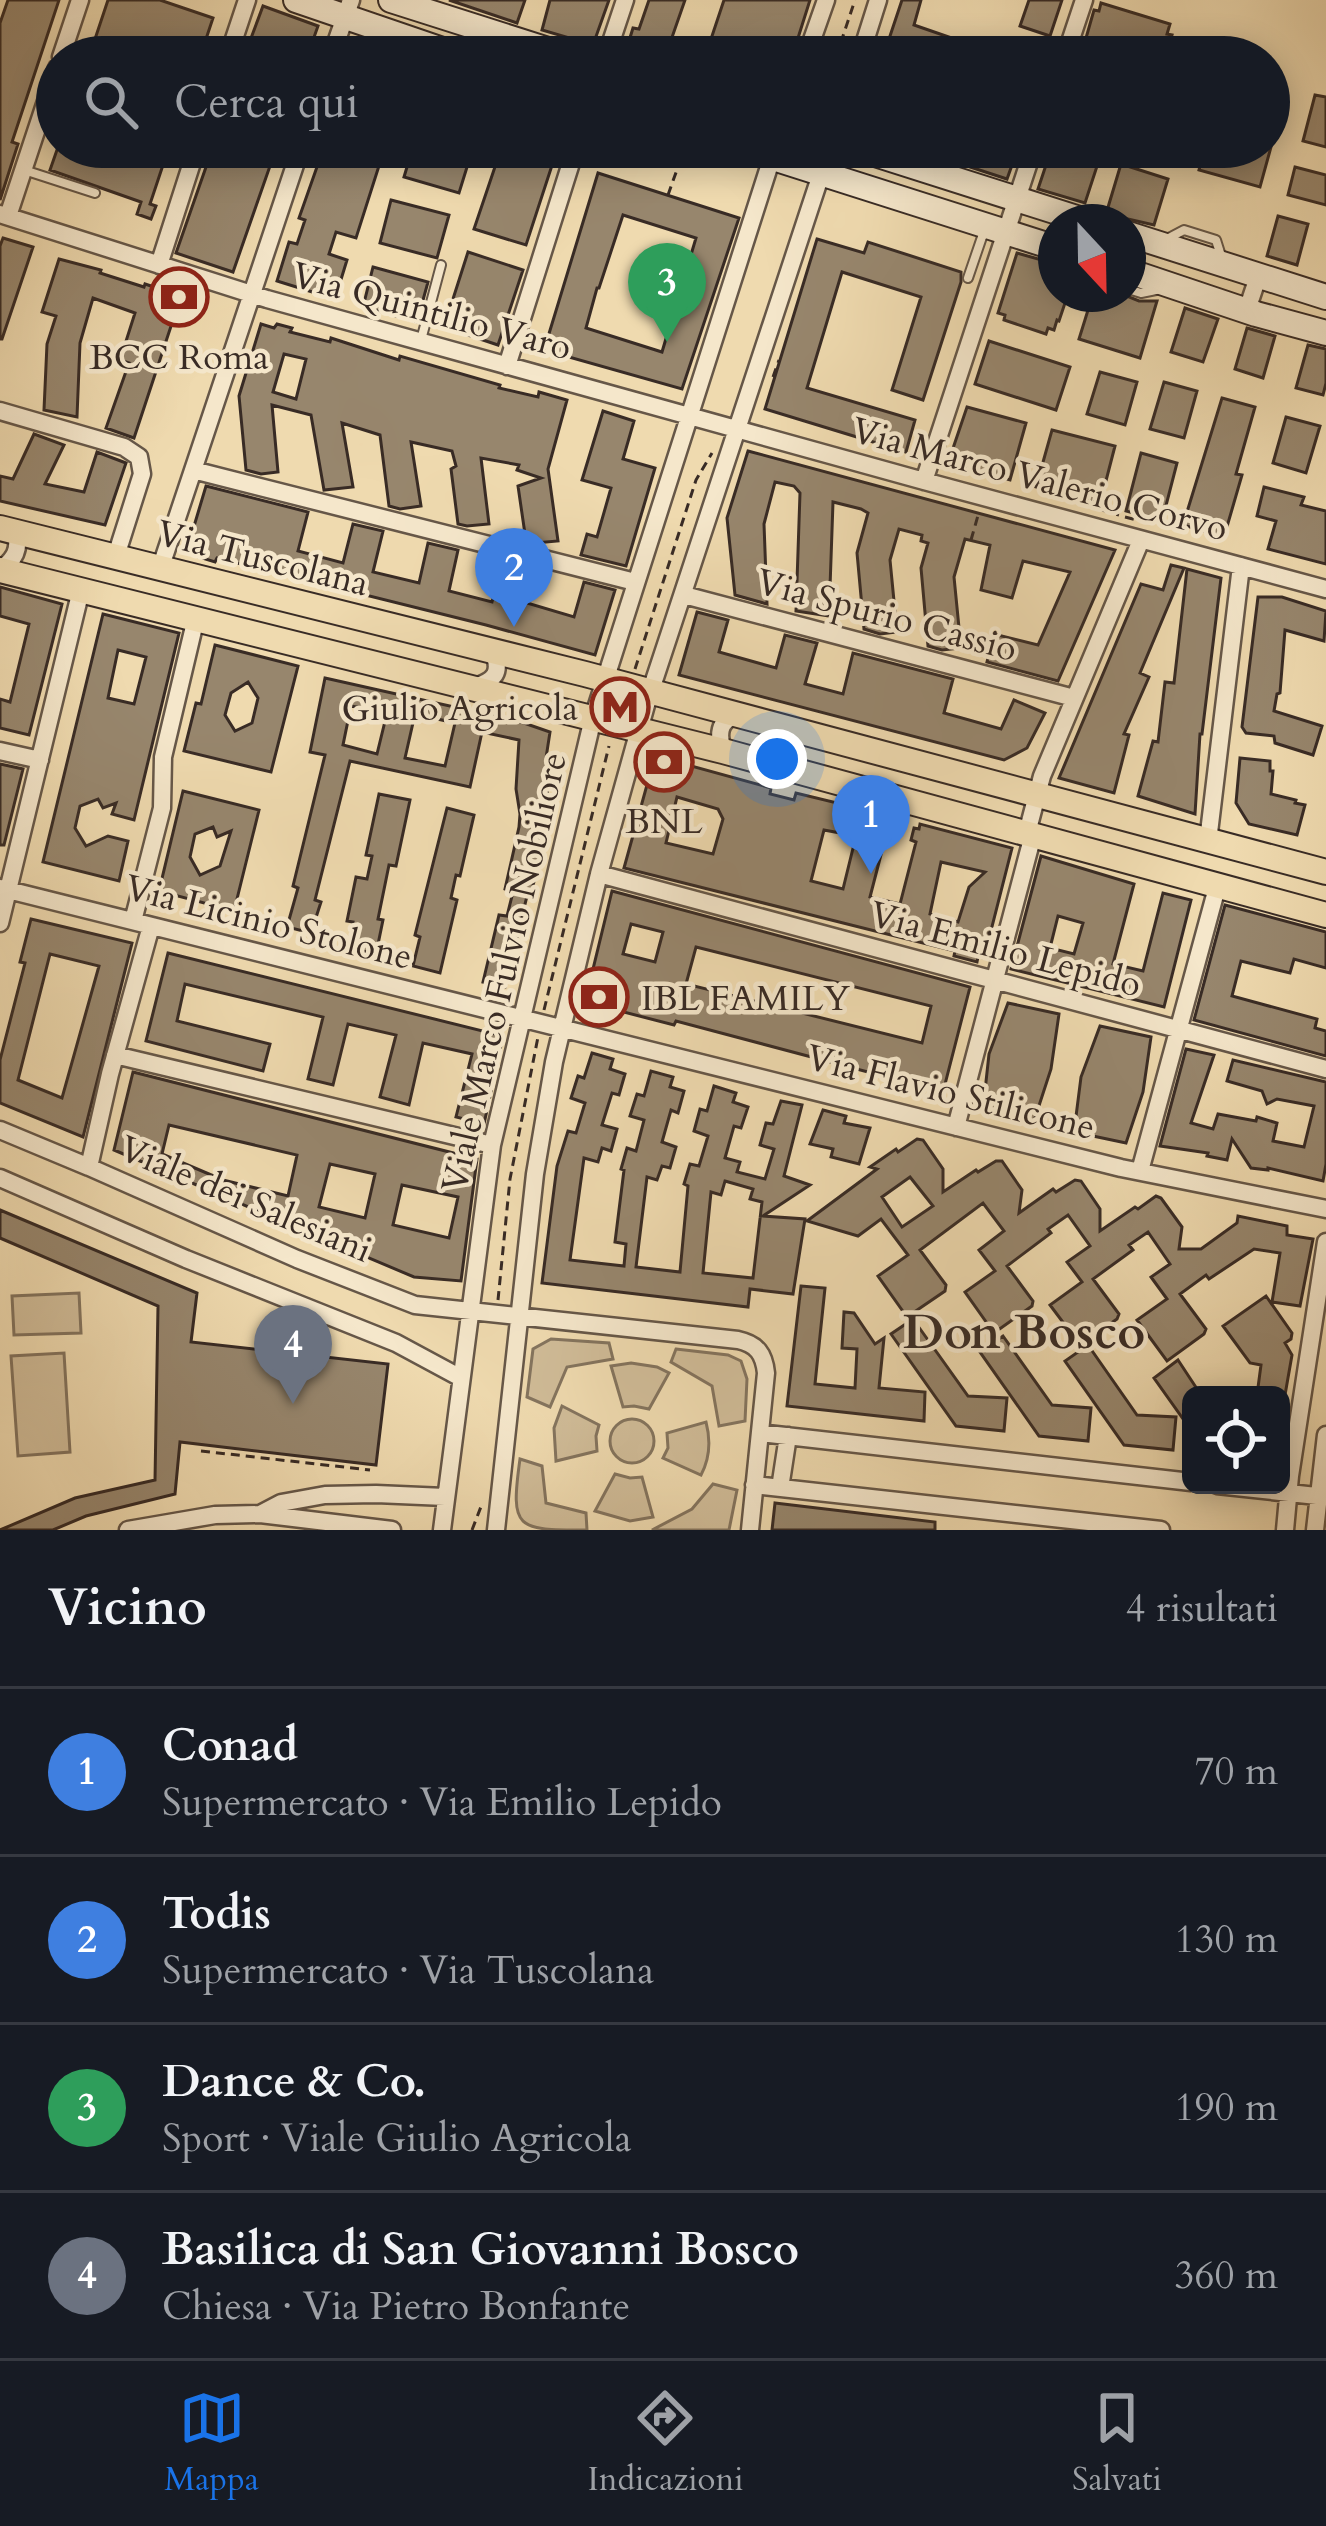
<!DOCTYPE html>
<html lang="it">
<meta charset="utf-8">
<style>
body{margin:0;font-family:Cardo,serif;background:#20242c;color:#f1f3f6}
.controls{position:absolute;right:36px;bottom:36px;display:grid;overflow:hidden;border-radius:18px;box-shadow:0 6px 30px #0003}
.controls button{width:108px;height:108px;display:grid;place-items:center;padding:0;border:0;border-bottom:3px solid #363941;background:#171b24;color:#f1f3f6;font:60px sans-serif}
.compass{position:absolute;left:1038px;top:204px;width:108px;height:108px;border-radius:50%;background:#171b24;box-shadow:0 6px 30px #0003;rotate:158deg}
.you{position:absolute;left:777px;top:759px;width:42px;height:42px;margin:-30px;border:9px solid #fff;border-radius:50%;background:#1a73e8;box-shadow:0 0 0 18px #1a73e833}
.badge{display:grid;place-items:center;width:78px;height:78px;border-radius:50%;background:#1a73e8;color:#fff;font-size:39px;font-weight:700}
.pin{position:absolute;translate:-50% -99px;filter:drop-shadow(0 3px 6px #0008)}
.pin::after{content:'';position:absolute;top:63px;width:42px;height:36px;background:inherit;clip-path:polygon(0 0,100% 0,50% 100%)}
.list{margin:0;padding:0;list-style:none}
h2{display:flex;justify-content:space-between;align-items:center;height:156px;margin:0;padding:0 48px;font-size:51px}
h2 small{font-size:39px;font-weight:400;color:#9ea1a6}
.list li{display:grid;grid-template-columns:78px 1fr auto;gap:36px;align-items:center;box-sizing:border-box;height:168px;padding:0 48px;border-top:3px solid #363941}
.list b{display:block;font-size:45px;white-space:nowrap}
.list p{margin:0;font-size:39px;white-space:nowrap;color:#9ea1a6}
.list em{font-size:39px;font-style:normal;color:#9ea1a6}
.icon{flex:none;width:66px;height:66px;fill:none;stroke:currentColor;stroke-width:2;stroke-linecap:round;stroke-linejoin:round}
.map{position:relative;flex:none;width:1326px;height:1530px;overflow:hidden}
.search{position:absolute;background:#171b24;box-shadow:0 6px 30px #0003;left:36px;right:36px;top:36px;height:132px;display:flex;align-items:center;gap:30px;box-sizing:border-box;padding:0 42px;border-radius:66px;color:#9ea1a6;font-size:45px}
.sheet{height:828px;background:#171b24}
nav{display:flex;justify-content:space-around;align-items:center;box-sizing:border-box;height:168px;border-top:3px solid #363941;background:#171b24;font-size:33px;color:#9ea1a6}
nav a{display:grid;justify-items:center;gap:6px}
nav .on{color:#1a73e8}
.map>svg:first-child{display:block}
</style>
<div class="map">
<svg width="1326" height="1530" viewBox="0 0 1326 1530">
<rect width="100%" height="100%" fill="#efdaaf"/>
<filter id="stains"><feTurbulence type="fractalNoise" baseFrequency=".00167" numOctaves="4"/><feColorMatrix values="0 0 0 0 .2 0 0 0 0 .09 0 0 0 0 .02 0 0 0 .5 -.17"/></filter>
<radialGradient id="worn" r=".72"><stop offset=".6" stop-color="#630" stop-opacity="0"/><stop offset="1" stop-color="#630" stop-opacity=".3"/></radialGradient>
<path fill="#d0bc98" stroke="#84745e" stroke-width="3" d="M79,1293L81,1333L14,1335L12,1296Z
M551,1339L609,1343L613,1359L567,1367L550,1407L527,1397L533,1349Z
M676,1349L728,1355L741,1361L747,1379L745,1421L719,1426L712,1386L671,1362Z
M64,1353L70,1452L18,1456L11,1356Z
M631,1363L657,1367L669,1373L649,1409L634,1406L623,1407L611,1366Z
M562,1406L599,1425L596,1436L597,1451L556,1461L554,1428Z
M610 1441a22 22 0 1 1 44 0a22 22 0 1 1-44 0Z
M706,1422C711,1441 710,1458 701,1475L663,1458L668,1448L667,1433Z
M520,1459L542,1466L546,1503L586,1513L587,1530C516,1530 510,1530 520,1459Z
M615,1474L630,1478L642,1477L653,1517L630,1521L595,1511Z
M713,1484L737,1490L729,1530H652L692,1509Z"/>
<path fill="#97866d" stroke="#382b25" stroke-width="3" fill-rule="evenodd" d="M8,0H59L12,142L18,144L0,200V23Z
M108,0H160L213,18L200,57H89Z
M449,0H525L517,23Z
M550,0H609L593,45L542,30Z
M649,0H685L670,43L683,48L680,57H624L633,28L639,29Z
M724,0H810L792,57H705Z
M902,0H921L914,25L969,44L965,57H883Z
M1029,0H1062L1050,36L1020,26Z
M1101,3L1170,24L1167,34L1172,35L1165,57H1097L1085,53L1087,46L1084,45L1094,10L1099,11Z
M263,6L318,26L307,57H244Z
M1315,95L1326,97V147L1303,141Z
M58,147H169L150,204L156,206L151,219L137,214L141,202L50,170Z
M213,147L270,166L233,272L176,253Z
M324,147H385L356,238L336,232L329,254L347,260L335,299L277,281L289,242L297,244L305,220L299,218Z
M413,147H459L472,151L459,193L404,177Z
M506,147H558L526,245L474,229L500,152L505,154Z
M966,147H1014L1013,150L1017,151L1007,179L961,164Z
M1052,147H1070L1100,157L1085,203L1038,189Z
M1205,147H1271L1260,187L1199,170Z
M1121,164L1168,179L1154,225L1106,214Z
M1295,167L1326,175V205L1288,195Z
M598,173L739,218L682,389L544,350ZM623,215L696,238L662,352L586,328L597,288H599Z
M391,200L449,215L437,258L380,243Z
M1278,216L1308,224L1297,265L1267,256Z
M3,238L33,247L2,339H0V246Z
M817,239L864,253L868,242L961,272V282L923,400L892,390L921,297L842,272L807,388L915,420L906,452L765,409Z
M468,252L523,270L498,345L444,327Z
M1017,253L1056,264V294H1068L1059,321L1057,320L1054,330L1048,328L1046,334L1004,320L1005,315L998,313Z
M59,259L101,270L100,273L144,287L145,284L181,296L134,438L106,428L129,363L120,360L135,313L93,298L80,343L77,417L44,410L47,344L56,316L42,312Z
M373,267L428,282L417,322L363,307Z
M1093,294H1122L1139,301H1157L1140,358L1079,339Z
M1185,308L1218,319L1203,362L1171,352Z
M261,324L274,328L277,324L292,328L290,332L330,342L331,338L399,360L400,356L500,385L499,388L538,397L539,392L567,400L548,469L558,541L535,543L526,541L518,486L541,478L517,470L519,465L481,458L489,524L467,526L458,524L451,469L456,466L452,451L411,442L421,506L400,509L389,506L380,435L342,423L353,487L324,490L311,415L272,405L278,472L261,474L246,470L239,396ZM284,354L306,359L296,399L273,392Z
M1247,328L1275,336L1263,378L1235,369Z
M989,341L1070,367L1056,410L975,384Z
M1308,345L1326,349V383L1323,395L1296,388Z
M1100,372L1137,382L1125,425L1087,414Z
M1164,382L1197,391L1184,438L1150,429Z
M1222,398L1255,407L1236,474L1242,475L1224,537L1183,525Z
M967,407L1026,423L1010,480L948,463Z
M603,411L634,421L623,459L655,468L626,566L581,555L587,534L597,537L611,488L582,480Z
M1286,417L1320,426L1306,473L1273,463Z
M1052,430L1115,446L1100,504L1036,487Z
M34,434L64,445L45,484L84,492L97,452L126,463L105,525L0,501V476L13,479Z
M748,451L1115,550L1058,681L987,662L994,634L1038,645L1070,572L1023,561L1012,598L981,590L990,545L965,539L954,577L961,648L942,650L928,646L921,568L928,543L921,541L922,535L899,529L890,560L897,632L880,634L864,629L857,553L868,513L861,509L833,502L829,616L796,611L800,493L794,486L775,482L764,524L767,604L735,595L727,518Z
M1141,453L1177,463L1162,521L1126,511Z
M206,486L308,512L298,551L343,563L353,524L383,531L373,572L419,583L428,543L458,550L449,591L492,602L502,562L536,570L527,603L574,617L584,582L615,590L595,655L486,625L217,558L215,562L186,553Z
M1264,487L1304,497L1301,505L1326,511V564L1268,549L1276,521L1257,516Z
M1171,565L1184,568L1140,673L1149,677L1124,734L1129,735L1114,793L1059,778L1141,584L1163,590Z
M1187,569L1221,578L1202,734H1200L1195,814L1138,796L1153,741L1158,742L1165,682L1174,683Z
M0,587L62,604L29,735L0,728V699L10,702L29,624L0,616Z
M1258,597H1282L1326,611L1324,641L1285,630L1280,693L1277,694L1274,711L1322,726L1313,755L1275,743L1274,736L1246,733L1242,727Z
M697,612L728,620L719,652L776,668L785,635L817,643L805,684L843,694L853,653L953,679L944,713L1001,729L1014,700L1045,713L1027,748L1004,760L679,675Z
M103,614L179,633L134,820L112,814L116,803L103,808L98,799L80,806L75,828L86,846L108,836L128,841L119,881L43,862ZM118,650L146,657L134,704L108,698Z
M215,645L298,666L271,772L184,751L196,703L201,704ZM248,682L258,698L252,723L235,731L225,715L231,693Z
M325,678L521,722L550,732L546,758L548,805L544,818L547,831L530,897L527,896L505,987L483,982L499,915L507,916L513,892L505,889L519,827L520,814L516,789L519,740L482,732L470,787L350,761L315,900L321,902L311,933L287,927L298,888L293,886L325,755L310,752ZM351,706L387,713L377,754L343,745ZM415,714L455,723L445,766L405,758Z
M655,756L771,788L770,794L794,800L796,793L891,816L870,897L900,904L916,842L911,840L914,828L919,829L920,824L1012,848L984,958L978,957L977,962L954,956L955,951L624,868ZM677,797L718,809L723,819L713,854L666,843ZM824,830L856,836L843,889L811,881ZM941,862L985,872L969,887L958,922L930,914Z
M1240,758L1270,761V771H1273L1271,794L1296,800L1295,803L1305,805L1297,835L1249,824L1236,803Z
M0,764L23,769L4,845H0Z
M183,791L259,810L234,911L159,891ZM213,827L217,837L231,831L220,866L200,875L190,857L195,834Z
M379,794L410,800L396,866L389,865L378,919L383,920L376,954L348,948L353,922L347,921L356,877L367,879L372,856L366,855Z
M447,808L474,815L460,876L456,875L451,898L457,900L440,973L413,966L420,937L415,935Z
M1041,856L1134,884L1113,964L1143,971L1163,893L1191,900L1164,1007L1011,969ZM1058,916L1083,923L1074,954L1050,948Z
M612,891L970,987L943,1092L676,1021L674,1025L585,1002ZM631,924L663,932L655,962L623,954ZM696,947L931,1006L922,1043L686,984Z
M1225,905L1326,932V968L1294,959L1290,973L1241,961L1232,996L1317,1019L1315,1028L1326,1031V1056L1194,1020Z
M31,919L132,943L83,1137L0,1103V1060L25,963L20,962ZM50,954L99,966L62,1098L18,1080Z
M168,953L503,1036L484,1124L456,1117L472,1054L423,1043L409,1105L380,1097L396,1035L348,1024L333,1085L308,1079L323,1017L185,984L177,1021L270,1044L263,1071L146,1041Z
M1008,1003L1059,1014L1051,1069L1034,1121L983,1109L989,1054Z
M1100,1026L1151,1037L1143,1092L1126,1143L1074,1132L1081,1077Z
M1186,1049L1214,1055L1191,1123L1213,1129L1218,1114L1256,1121L1257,1117L1277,1123L1273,1141L1304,1147L1314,1106L1277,1099L1267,1104L1262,1091L1227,1081L1233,1060L1326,1082V1164L1323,1181L1268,1168V1170L1251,1168L1232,1139L1227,1160L1207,1156L1208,1153L1160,1146Z
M592,1053L613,1059L610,1069L625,1074L619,1095L612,1093L602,1125L617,1129L611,1151L602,1148L598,1162L584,1158L570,1260L624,1266L626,1244L615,1242L624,1170L621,1169L627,1148L636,1151L644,1120L630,1116L637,1094L644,1096L651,1071L673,1077L670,1087L684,1091L678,1113L671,1110L662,1142L676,1147L670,1168L662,1166L657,1180L647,1177L636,1267L680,1272L688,1186L684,1184L690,1164L699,1166L708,1136L694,1131L700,1109L707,1111L714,1086L736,1093L733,1102L748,1107L741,1128L734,1126L725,1158L740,1162L737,1172L765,1179L774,1149L760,1145L766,1123L773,1124L781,1101L802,1105L784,1176L810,1185L763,1216L805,1219L793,1294L750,1289L748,1307L542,1283L557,1166L568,1131L576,1133L585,1103L571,1098L578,1076L584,1078ZM725,1181L753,1189L750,1199L762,1202L753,1278L703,1273L711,1192L721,1195Z
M133,1072L477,1159L461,1281L414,1277L114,1150ZM169,1125L297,1155L288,1196L223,1180L162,1154ZM330,1164L375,1174L365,1218L319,1207ZM402,1185L458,1197L449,1238L393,1225Z
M823,1110L846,1116L844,1123L870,1128L859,1164L831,1157L833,1149L810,1144Z
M917,1139L923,1140L943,1169V1192L976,1170L978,1172L996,1161H1002L1022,1190L1019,1213L1053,1189L1056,1192L1075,1180L1081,1181L1100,1209V1231L1135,1207L1138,1209L1156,1196L1161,1198L1182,1227L1179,1249H1201L1237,1223L1238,1216L1287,1226V1235L1313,1239L1300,1306L1272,1302L1280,1253L1254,1249L1209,1279L1206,1275L1180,1294L1206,1329L1204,1334L1167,1361L1137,1320L1167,1299L1151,1277L1170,1264L1148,1232L1129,1245L1133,1250L1093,1279L1119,1314L1117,1319L1080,1345L1050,1305L1082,1282L1067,1262L1090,1246L1068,1215L1048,1229L1051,1233L1007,1266L1033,1301L1032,1306L994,1333L965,1292L995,1271L979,1250L1004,1231L983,1203L920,1250L946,1285L945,1291L907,1317L878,1276L908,1255L881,1219L858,1236L807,1221L877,1169L870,1167L896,1149L898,1152ZM910,1177L933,1206L902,1227L882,1197Z
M0,1210L197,1293L191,1342L388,1364L376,1465L180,1442L175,1494L86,1516L53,1530H0L75,1498L155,1480L158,1306L0,1238Z
M801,1286L825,1288L815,1384L855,1388L857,1349L842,1348L844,1312L854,1313L875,1344L884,1338L879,1388L925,1392L924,1421L787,1406Z
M1266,1296L1292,1333L1291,1339L1285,1343L1292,1355L1285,1395H1257L1261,1365L1250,1363L1223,1326Z
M913,1319L968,1396L1007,1398L1004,1431L956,1426L891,1334Z
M1003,1336L1052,1405L1091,1408L1088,1441L1039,1436L980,1352Z
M1088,1345L1137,1415L1176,1417L1173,1450L1124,1445L1065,1361Z
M1178,1360L1201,1395H1191V1430L1154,1378Z
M775,1503L935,1522V1530H772Z"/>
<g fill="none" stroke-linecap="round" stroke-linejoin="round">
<g stroke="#665748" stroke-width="12">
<path id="lane" d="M24,170L95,193
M1165,240L1184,230L1216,240L1222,259
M968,278L982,237L988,229
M1128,289L1141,293L1161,289
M421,340L441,265"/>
</g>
<g stroke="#665748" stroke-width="21">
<path id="street" d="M61,57L80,0
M228,57L247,0
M331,57L351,0
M606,57L625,0
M806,57L826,0
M860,57L878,0
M1065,57L1084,0
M0,214L267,299L924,481L1326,589
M8,216L57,68
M159,265L197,147
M1247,310L1258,277
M507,366L576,147
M0,411L124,447L139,457L142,474L116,556
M193,470L635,582
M924,481L1034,147
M160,569L301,147
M0,570C15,559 20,550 16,532
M684,595L1074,698
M474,687C495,681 502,672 493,652
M0,751L40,760
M723,751C718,736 718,720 736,716
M1027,833L1042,776L1141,540
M1208,841L1241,566
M599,874L1326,1069
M0,888L1121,1168L1326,1209
M133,921L162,808L163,757L196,618
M0,923L81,590
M115,1055L492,1145
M956,1127L1033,835
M0,1130L89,1167L297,1259L415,1305L738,1340C757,1344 764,1354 766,1373L750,1530
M89,1167L110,1074L151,926
M1140,1171L1218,884
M0,1178L186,1259L396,1343L461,1378
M760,1433L1191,1482
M754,1485L1161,1530
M1217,1485L1326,1497
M780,1488L788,1436
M260,1514L392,1530
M128,1530L215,1515L260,1514L281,1503L325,1495L376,1494L445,1497
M442,1530L492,1145L593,718L775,148
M496,1530L535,1174L554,1062L599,874L646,705L830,147
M1285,1530L1290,1476L1326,1242
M1315,1530L1326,1435"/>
</g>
<g stroke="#382b25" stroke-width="28">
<path id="secondary" d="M296,0L463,57
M391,0L570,57
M739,147L1056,248
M853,147L1089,222
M1128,234L1326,297
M1128,271L1256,314L1326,333"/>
</g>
<g stroke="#382b25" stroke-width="28">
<path id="primary" d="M0,528L585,674L1326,872
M0,570L723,751L1326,915"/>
</g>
<path stroke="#382b25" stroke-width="3" stroke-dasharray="9 6" stroke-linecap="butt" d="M836,57L855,0
M668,195L685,147
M773,377L779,360
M1102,510L1119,515
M1125,517L1145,522
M971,540L979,512
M635,669L696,480L712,453
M544,1010L609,746
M498,1300L510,1179L538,1037
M201,1451L370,1470
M472,1530L482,1504"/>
<use href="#lane" stroke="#f5e7cb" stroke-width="8"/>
<use href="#street" stroke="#f5e7cb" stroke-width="16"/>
<use href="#secondary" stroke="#f5e7cb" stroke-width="24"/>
<use href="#primary" stroke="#efdaaf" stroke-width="24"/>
</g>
<defs>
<g id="bank-ring" transform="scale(3)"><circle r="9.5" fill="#f5e7cb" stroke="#8f2418" stroke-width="1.5"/><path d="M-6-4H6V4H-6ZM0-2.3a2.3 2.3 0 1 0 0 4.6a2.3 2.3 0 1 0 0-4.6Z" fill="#8f2418"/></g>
<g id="metro-ring" transform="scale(3)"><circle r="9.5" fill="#f5e7cb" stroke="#8f2418" stroke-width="1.5"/><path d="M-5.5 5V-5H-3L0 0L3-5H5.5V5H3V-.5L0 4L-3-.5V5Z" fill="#8f2418"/></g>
</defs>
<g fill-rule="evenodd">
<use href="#bank-ring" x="179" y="297"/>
<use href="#metro-ring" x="620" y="707"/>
<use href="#bank-ring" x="664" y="762"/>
<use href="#bank-ring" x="599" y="997"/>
</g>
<g text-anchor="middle" stroke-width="9" stroke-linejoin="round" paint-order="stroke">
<g font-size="36" fill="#382b25" stroke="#f5e7cb">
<text transform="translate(432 310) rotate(15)" y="13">Via Quintilio Varo</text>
<text transform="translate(1040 478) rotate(15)" y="13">Via Marco Valerio Corvo</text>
<text transform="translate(263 557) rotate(14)" y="13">Via Tuscolana</text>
<text transform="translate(887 614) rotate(15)" y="13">Via Spurio Cassio</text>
<text transform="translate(269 921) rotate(14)" y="13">Via Licinio Stolone</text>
<text transform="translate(1006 948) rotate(15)" y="13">Via Emilio Lepido</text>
<text transform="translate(503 972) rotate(-77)" y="13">Viale Marco Fulvio Nobiliore</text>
<text transform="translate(951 1091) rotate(14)" y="13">Via Flavio Stilicone</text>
<text transform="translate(246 1198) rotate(23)" y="13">Viale dei Salesiani</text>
</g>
<g font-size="36" fill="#382b25" stroke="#f5e7cb">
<text x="179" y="369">BCC Roma</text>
<text x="578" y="720" text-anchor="end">Giulio Agricola</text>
<text x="664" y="833">BNL</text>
<text x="641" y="1010" text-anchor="start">IBL FAMILY</text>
</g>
<g font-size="48" font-weight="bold" fill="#382b25" stroke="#f5e7cb">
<text x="1024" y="1348">Don Bosco</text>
</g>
</g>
<rect width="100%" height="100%" filter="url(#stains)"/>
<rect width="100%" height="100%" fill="url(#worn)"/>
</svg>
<div class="controls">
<button><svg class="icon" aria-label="locate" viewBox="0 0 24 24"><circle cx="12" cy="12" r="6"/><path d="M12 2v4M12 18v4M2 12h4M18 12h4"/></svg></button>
</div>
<svg class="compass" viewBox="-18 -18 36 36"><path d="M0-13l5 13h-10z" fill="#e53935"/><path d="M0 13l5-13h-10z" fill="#9ea1a6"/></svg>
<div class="you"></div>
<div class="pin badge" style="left:871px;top:874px;background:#3f7fe0">1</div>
<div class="pin badge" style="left:514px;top:627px;background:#3f7fe0">2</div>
<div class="pin badge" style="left:667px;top:342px;background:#2e9e5b">3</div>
<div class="pin badge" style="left:293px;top:1404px;background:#6b7280">4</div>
<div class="search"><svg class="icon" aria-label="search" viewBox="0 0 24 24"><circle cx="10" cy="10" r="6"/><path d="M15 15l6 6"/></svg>Cerca qui</div>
</div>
<section class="sheet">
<h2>Vicino<small>4 risultati</small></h2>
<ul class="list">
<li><span class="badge" style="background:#3f7fe0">1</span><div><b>Conad</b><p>Supermercato · Via Emilio Lepido</p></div><em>70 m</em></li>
<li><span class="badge" style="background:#3f7fe0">2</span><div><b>Todis</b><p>Supermercato · Via Tuscolana</p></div><em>130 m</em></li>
<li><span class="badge" style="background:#2e9e5b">3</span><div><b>Dance &amp; Co.</b><p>Sport · Viale Giulio Agricola</p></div><em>190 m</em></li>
<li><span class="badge" style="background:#6b7280">4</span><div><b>Basilica di San Giovanni Bosco</b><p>Chiesa · Via Pietro Bonfante</p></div><em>360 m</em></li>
</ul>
</section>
<nav>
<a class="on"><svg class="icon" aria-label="map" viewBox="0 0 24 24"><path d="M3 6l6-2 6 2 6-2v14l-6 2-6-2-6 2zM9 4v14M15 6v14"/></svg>Mappa</a>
<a><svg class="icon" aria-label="directions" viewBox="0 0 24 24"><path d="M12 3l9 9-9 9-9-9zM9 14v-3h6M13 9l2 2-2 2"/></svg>Indicazioni</a>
<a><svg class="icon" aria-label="saved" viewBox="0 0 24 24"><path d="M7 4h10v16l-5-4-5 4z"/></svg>Salvati</a>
</nav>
